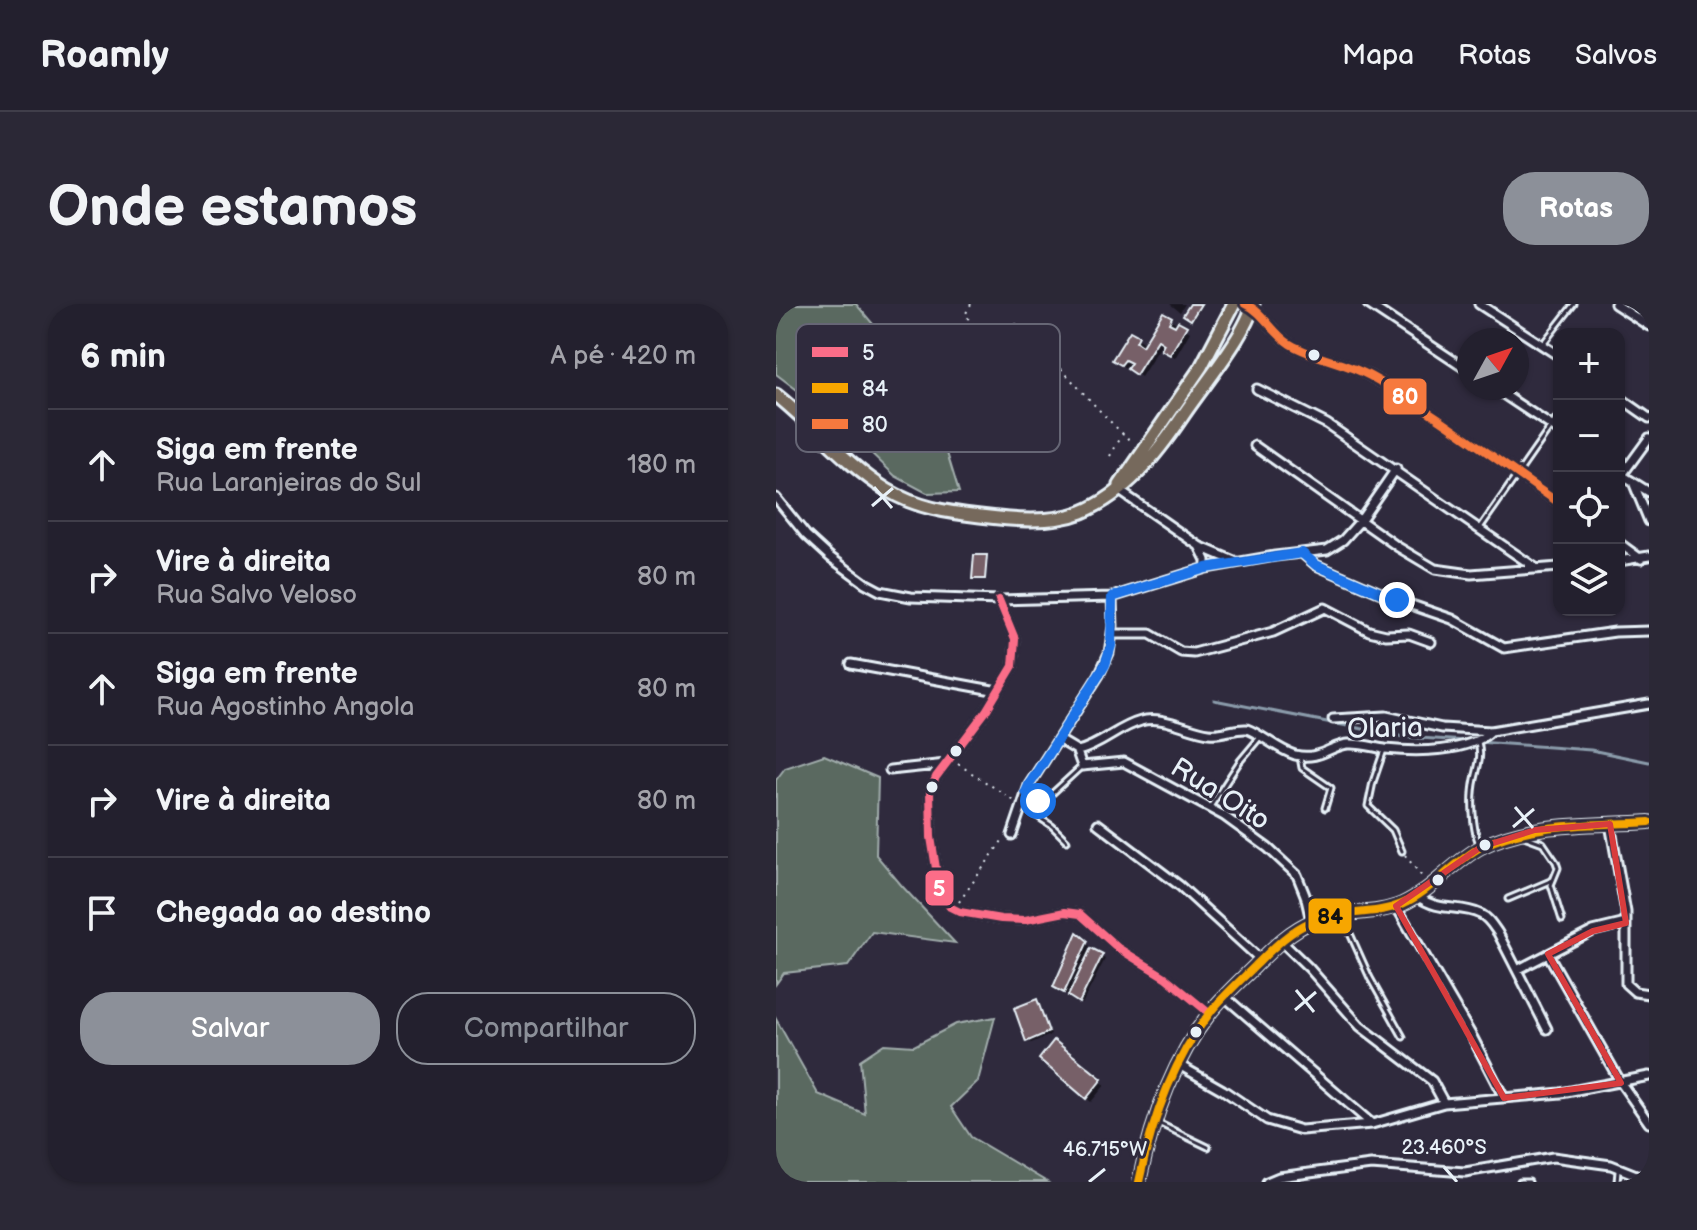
<!DOCTYPE html>
<html lang="pt">
<meta charset="utf-8">
<style>
body{margin:0;font-family:"Balsamiq Sans",sans-serif;background:#2b2836;color:#f1f3f6}
.controls{position:absolute;right:24px;top:24px;display:grid;overflow:hidden;border-radius:16px;box-shadow:0 2px 6px #0004}
.controls button{width:72px;height:72px;display:grid;place-items:center;padding:0;border:0;border-bottom:2px solid #403e4a;background:#23202e;color:#f1f3f6;font:40px sans-serif}
.compass{position:absolute;left:681px;top:24px;width:72px;height:72px;border-radius:50%;background:#23202e;box-shadow:0 2px 6px #0004;rotate:50deg}
.stop{position:absolute;width:24px;height:24px;margin:-18px;border:6px solid #1a73e8;border-radius:50%;background:#fff}
.stop.end{background:#1a73e8;border-color:#fff;box-shadow:0 2px 8px #0008}
.list{margin:0;padding:0;list-style:none}
h2{display:flex;justify-content:space-between;align-items:center;height:104px;margin:0;padding:0 32px;font-size:34px}
h2 small{font-size:26px;font-weight:400;color:#a3a3aa}
.list li{display:grid;grid-template-columns:52px 1fr auto;gap:24px;align-items:center;box-sizing:border-box;height:112px;padding:0 32px;border-top:2px solid #403e4a}
.list b{display:block;font-size:30px;white-space:nowrap}
.list p{margin:0;font-size:26px;white-space:nowrap;color:#a3a3aa}
.list em{font-size:26px;font-style:normal;color:#a3a3aa}
.actions{display:flex;gap:16px;padding:24px 32px}
.actions a{flex:1;padding:18px 0;border:2px solid #8c9099;border-radius:32px;text-align:center;font-size:28px;color:#8c9099}
.actions .main{background:#8c9099;color:#fff}
.icon{flex:none;width:44px;height:44px;fill:none;stroke:currentColor;stroke-width:2;stroke-linecap:round;stroke-linejoin:round}
.map{position:relative;flex:none;width:873px;height:878px;overflow:hidden;border-radius:32px}
header{display:flex;align-items:center;gap:48px;box-sizing:border-box;height:112px;padding:0 40px;background:#23202e;border-bottom:2px solid #403e4a}
header strong{font-size:38px}
nav{display:flex;gap:44px;margin-inline-start:auto;font-size:28px}
.intro{display:flex;align-items:center;justify-content:space-between;box-sizing:border-box;height:192px;padding:0 48px}
h1{margin:0;font-size:56px}
.button{padding:20px 36px;border-radius:32px;background:#8c9099;color:#fff;font-size:28px;font-weight:700}
main{display:flex;gap:48px;padding:0 48px}
aside{flex:1;background:#23202e;border-radius:32px;box-shadow:0 2px 6px #0004}
.map>svg:first-child{display:block}
</style>
<header>
<strong>Roamly</strong>
<nav><a>Mapa</a><a>Rotas</a><a>Salvos</a></nav>
</header>
<div class="intro"><h1>Onde estamos</h1><a class="button">Rotas</a></div>
<main>
<aside>
<h2>6 min<small>A pé · 420 m</small></h2>
<ul class="list">
<li><svg class="icon" aria-label="ahead" viewBox="0 0 24 24"><path d="M12 20V5M6 11l6-6 6 6"/></svg><div><b>Siga em frente</b><p>Rua Laranjeiras do Sul</p></div><em>180 m</em></li>
<li><svg class="icon" aria-label="right" viewBox="0 0 24 24"><path d="M7 20v-9h11M14 6l5 5-5 5"/></svg><div><b>Vire à direita</b><p>Rua Salvo Veloso</p></div><em>80 m</em></li>
<li><svg class="icon" aria-label="ahead" viewBox="0 0 24 24"><path d="M12 20V5M6 11l6-6 6 6"/></svg><div><b>Siga em frente</b><p>Rua Agostinho Angola</p></div><em>80 m</em></li>
<li><svg class="icon" aria-label="right" viewBox="0 0 24 24"><path d="M7 20v-9h11M14 6l5 5-5 5"/></svg><div><b>Vire à direita</b></div><em>80 m</em></li>
<li><svg class="icon" aria-label="arrive" viewBox="0 0 24 24"><path d="M6 21V4h12l-3 4 3 4H6"/></svg><div><b>Chegada ao destino</b></div></li>
</ul>
<div class="actions"><a class="main">Salvar</a><a>Compartilhar</a></div>
</aside>
<div class="map">
<svg width="873" height="878" viewBox="0 0 873 878">
<rect width="100%" height="100%" fill="#2f2a3d"/>
<filter id="ink" filterUnits="userSpaceOnUse"><feTurbulence type="fractalNoise" baseFrequency=".0125" numOctaves="2"/><feDisplacementMap in="SourceGraphic" scale="16" xChannelSelector="R" yChannelSelector="G"/><feConvolveMatrix kernelMatrix="1 2 1 2 8 2 1 2 1" color-interpolation-filters="sRGB"/></filter>
<g filter="url(#ink)">
<path fill="#5a6960" stroke="#a1adac" stroke-width="2" d="M0,0H80L108,33L164,126L183,188L151,189L119,172L62,117L0,70Z
M48,451L102,474L100,551L126,582L179,639L96,628L72,662L8,669L0,680V476L9,464Z
M219,713L202,777L175,803L195,833L271,878H0V715L42,790L89,810L84,756L108,740L138,742L180,720Z"/>
<path fill="#0007" d="M394,0H409L404,8Z
M416,0L426,1L417,16L410,11Z
M388,11L414,28L399,54L384,43L365,73L351,62L350,64L343,60L339,56L362,34L369,41Z
M302,631L314,642L312,645L329,655L306,700L279,683Z
M260,698L275,731L255,739L252,737Z
M279,738L329,781L315,798L270,759Z"/>
<g fill="none" stroke-linecap="round" stroke-linejoin="round">
<path stroke="#8b9cab" stroke-width="3" d="M438,396L628,433L690,437
M702,438L815,446L873,458"/>
</g>
<path fill="#776067" stroke="#e8f1f8" stroke-width="2" d="M414,0H425L415,16L407,11Z
M387,8L396,13L393,19L399,22L402,17L411,22L394,51L385,46L388,40L382,36L360,71L351,65L355,59L349,56L345,61L336,56L354,27L363,32L360,38L366,42Z
M198,251H211L209,275H196Z
M301,628L312,637L288,689L277,683Z
M315,644L327,650L303,699L292,692Z
M261,695L273,728L250,738L238,704Z
M278,736L326,775L310,795L263,755Z"/>
<g fill="none" stroke-linecap="round" stroke-linejoin="round">
<g stroke="#e8f1f8" stroke-width="9">
<path id="lane" d="M766,41L798,0
M704,224L783,111
M702,438C706,453 702,461 699,475C695,493 696,523 703,540
M608,446L597,478L592,502L617,526L626,547
M524,453L526,464L555,484L549,504
M253,490L265,499L268,497L305,463
M248,503L276,522L291,537
M434,503L464,457L485,432
M748,532L767,539L780,558L782,564L775,581L786,616
M732,595L777,576
M567,614L594,674L627,733
M382,819L432,843
M744,878H753
M841,878L842,867"/>
</g>
<g stroke="#e8f1f8" stroke-width="13">
<path id="street" d="M469,0C487,7 497,30 514,40C539,55 569,58 594,72C660,108 721,157 783,199
M592,0L693,67
M703,0L783,52
M839,0L873,22
M718,84L783,127
M481,85L551,120L761,265
M843,93L873,114
M479,142L622,243L659,265L695,270L783,263
M844,170L873,188
M846,171L873,134
M857,178L873,217
M341,185L423,242L430,256V264
M0,194L30,231L54,253L89,279L104,287L135,293L223,296L336,293L430,264L499,252L551,246L567,236L584,217L620,165
M843,239L865,255
M425,243L458,257
M526,249L540,261L621,296L676,315L728,344L839,328L873,327
M843,257L873,252
M223,296L239,335L237,362L210,407L160,473L154,487L155,533L163,583L168,595L174,603L184,608L225,615L249,616L289,608L304,610L342,644L389,673L433,709
M336,330H374L405,348L418,349L497,328L549,304L593,327L610,331L633,330L655,338
M75,360L222,387
M557,415L610,412L666,424L715,427L873,400
M282,435L302,447C326,441 342,423 365,417C386,411 412,426 433,429C447,431 457,424 471,425C487,431 502,446 519,451C543,457 556,441 572,440C584,439 597,443 609,445C639,448 693,449 715,427
M301,448L306,462L348,458L448,512L492,544L521,571L529,591L535,617
M114,466L170,460
M322,520L404,582L485,656
M834,520L850,608V680L859,688L873,690
M236,531L253,481L323,371L333,349L337,322L336,293
M641,592C664,609 683,600 704,610C712,613 717,622 722,629L771,725
M620,602L697,734L728,794
M505,637L533,664L584,722L656,777L668,799
M772,650L845,779L873,819
M741,666L817,627L850,619
M449,693L596,820
M403,761L447,786L491,816L525,826L596,820L668,799L785,789L873,772
M491,878L503,873L595,861L689,868L777,853L835,861L873,876"/>
</g>
<g stroke="#e8f1f8" stroke-width="16">
<path id="secondary" d="M363,878C375,820 396,758 433,710C446,693 464,677 479,662C496,645 514,626 537,617C565,606 598,612 626,600C656,587 677,558 705,543C756,517 818,522 873,518"/>
</g>
<g stroke="#e8f1f8" stroke-width="17">
<path id="primary" d="M0,91C38,121 69,160 111,186C141,204 170,208 204,212C236,216 275,220 306,208C350,190 381,150 406,113C425,84 470,31 477,0
M344,181L425,63L458,0"/>
</g>
<path stroke="#e8f1f8" stroke-width="2" stroke-dasharray="2 6" stroke-linecap="butt" d="M195,0L189,11L206,29L240,20C278,53 310,95 347,130
M334,152L347,130L358,139
M182,460L240,498
M629,551L647,574
M183,598L228,534"/>
<use href="#lane" stroke="#2f2a3d" stroke-width="3"/>
<use href="#street" stroke="#2f2a3d" stroke-width="7"/>
<use href="#secondary" stroke="#2f2a3d" stroke-width="10"/>
<use href="#primary" stroke="#76695c" stroke-width="11"/>
<g stroke="#2f2a3d" stroke-width="14">
<path id="bus-1" d="M223,296L239,335L237,362L210,407L160,473L154,487L155,533L163,583L168,595L174,603L184,608L225,615L249,616L289,608L304,610L342,644L389,673L433,709"/>
</g>
<g stroke="#2f2a3d" stroke-width="14">
<path id="bus-2" d="M363,878C375,820 396,758 433,710C446,693 464,677 479,662C496,645 514,626 537,617C565,606 598,612 626,600C656,587 677,558 705,543C756,517 818,522 873,518"/>
</g>
<g stroke="#2f2a3d" stroke-width="14">
<path id="bus-3" d="M469,0C487,7 497,30 514,40C539,55 569,58 594,72C660,108 721,157 783,199"/>
</g>
<use href="#bus-1" stroke="#fb6d88" stroke-width="8"/>
<use href="#bus-2" stroke="#f7a600" stroke-width="8"/>
<use href="#bus-3" stroke="#f6793e" stroke-width="8"/>
</g>
</g>
<g fill="none" stroke-linecap="round" stroke-linejoin="round" filter="url(#ink)">
<path stroke="#1a73e8" stroke-width="10" d="M262,497L250,488L253,481L329,361L335,342L336,293L430,264L526,249L540,261L621,296"/>
</g>
<path fill="none" stroke="#d83c3d" stroke-width="6" stroke-linejoin="round" d="M834,520L850,619L817,627L772,650L845,779L728,794L620,602L705,543L759,526Z"/>
<path fill="none" stroke="#e8f1f8" stroke-width="3" d="M98,183L116,204M96,202L117,184M739,503L757,524M737,523L758,505M520,686L538,708M519,706L540,688M668,863L681,878M313,878L329,865"/>
<g fill="#e8f1f8" stroke="#2f2a3d" stroke-width="3">
<circle cx="538" cy="51" r="7"/>
<circle cx="180" cy="447" r="7"/>
<circle cx="156" cy="483" r="7"/>
<circle cx="709" cy="541" r="7"/>
<circle cx="662" cy="576" r="7"/>
<circle cx="420" cy="728" r="7"/>
</g>
<g text-anchor="middle" stroke-width="6" stroke-linejoin="round" paint-order="stroke">
<g font-size="28" fill="#e8f1f8" stroke="#2f2a3d">
<text transform="translate(609 423) rotate(-1)" y="10">Olaria</text>
<text transform="translate(445 489) rotate(32)" y="10">Rua Oito</text>
</g>
</g>
<rect x="20" y="20" width="264" height="128" rx="12" fill="#2f2a3d" stroke="#666675" stroke-width="2"/>
<rect x="36" y="43" width="36" height="10" fill="#fb6d88"/>
<rect x="36" y="79" width="36" height="10" fill="#f7a600"/>
<rect x="36" y="115" width="36" height="10" fill="#f6793e"/>
<g font-size="22" fill="#e8f1f8">
<text x="86" y="56">5</text>
<text x="86" y="92">84</text>
<text x="86" y="128">80</text>
</g>
<g font-size="20" text-anchor="middle" fill="#e8f1f8" stroke="#2f2a3d" stroke-width="6" stroke-linejoin="round" paint-order="stroke">
<text x="668" y="850">23.460°S</text>
<text x="329" y="852">46.715°W</text>
</g>
<g stroke="#2f2a3d" stroke-width="3">
<rect x="606" y="73" width="46" height="39" rx="8" fill="#f6793e"/>
<rect x="148" y="565" width="31" height="38" rx="8" fill="#fb6d88"/>
<rect x="531" y="593" width="46" height="38" rx="8" fill="#f7a600"/>
</g>
<g font-size="22" text-anchor="middle" font-weight="bold" fill="#fff">
<text x="629" y="100">80</text>
<text x="163" y="592">5</text>
</g>
<g font-size="22" text-anchor="middle" font-weight="bold" fill="#111">
<text x="554" y="620">84</text>
</g>
</svg>
<div class="controls">
<button>+</button>
<button>−</button>
<button><svg class="icon" aria-label="locate" viewBox="0 0 24 24"><circle cx="12" cy="12" r="6"/><path d="M12 2v4M12 18v4M2 12h4M18 12h4"/></svg></button>
<button><svg class="icon" aria-label="layers" viewBox="0 0 24 24"><path d="M12 4l9 5-9 5-9-5zM3 14l9 5 9-5"/></svg></button>
</div>
<svg class="compass" viewBox="-18 -18 36 36"><path d="M0-13l5 13h-10z" fill="#e53935"/><path d="M0 13l5-13h-10z" fill="#a3a3aa"/></svg>
<div class="stop" style="left:262px;top:497px"></div>
<div class="stop end" style="left:621px;top:296px"></div>
</div>
</main>
